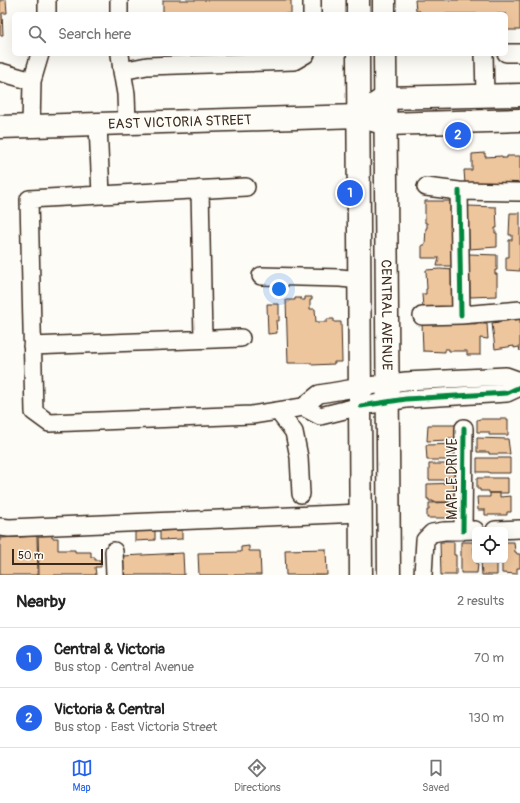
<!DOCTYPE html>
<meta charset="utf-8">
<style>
body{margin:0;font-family:Pangolin,sans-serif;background:#f6f6f6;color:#222}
.controls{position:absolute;right:12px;bottom:12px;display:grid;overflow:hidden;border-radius:6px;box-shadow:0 4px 16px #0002}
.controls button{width:36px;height:36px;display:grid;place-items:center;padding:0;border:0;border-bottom:1px solid #e0e0e0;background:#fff;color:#222;font:20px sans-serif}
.scale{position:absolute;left:12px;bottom:10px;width:91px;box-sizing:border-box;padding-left:4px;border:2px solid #3b2a1e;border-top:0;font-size:11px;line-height:14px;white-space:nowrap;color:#3b2a1e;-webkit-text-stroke:3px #fdfcf7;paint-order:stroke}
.you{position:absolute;left:279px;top:289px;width:14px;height:14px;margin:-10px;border:3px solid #fff;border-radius:50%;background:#1a73e8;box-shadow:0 0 0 6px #1a73e833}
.badge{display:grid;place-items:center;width:26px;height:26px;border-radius:50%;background:#2563eb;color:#fff;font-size:13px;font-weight:700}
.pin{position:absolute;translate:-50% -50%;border:2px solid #fff;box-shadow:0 1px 4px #0006}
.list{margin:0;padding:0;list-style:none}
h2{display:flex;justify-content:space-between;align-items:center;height:52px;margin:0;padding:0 16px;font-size:17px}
h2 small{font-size:13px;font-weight:400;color:#767676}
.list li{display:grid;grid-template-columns:26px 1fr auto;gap:12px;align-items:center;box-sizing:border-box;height:60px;padding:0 16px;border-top:1px solid #e0e0e0}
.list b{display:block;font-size:15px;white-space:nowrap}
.list p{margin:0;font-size:13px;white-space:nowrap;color:#767676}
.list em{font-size:13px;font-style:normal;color:#767676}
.icon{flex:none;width:22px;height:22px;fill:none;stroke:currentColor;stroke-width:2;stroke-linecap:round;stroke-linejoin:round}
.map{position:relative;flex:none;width:520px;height:575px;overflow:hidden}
.search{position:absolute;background:#fff;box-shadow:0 4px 16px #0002;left:12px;right:12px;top:12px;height:44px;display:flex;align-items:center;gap:10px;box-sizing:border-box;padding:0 14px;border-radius:6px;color:#767676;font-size:15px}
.sheet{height:172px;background:#fff}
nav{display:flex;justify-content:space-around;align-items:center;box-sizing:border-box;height:56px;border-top:1px solid #e0e0e0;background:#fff;font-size:11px;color:#767676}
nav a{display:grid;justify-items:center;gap:2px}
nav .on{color:#2563eb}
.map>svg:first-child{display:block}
</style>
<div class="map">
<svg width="520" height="575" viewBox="0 0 520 575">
<rect width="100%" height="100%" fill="#fdfcf7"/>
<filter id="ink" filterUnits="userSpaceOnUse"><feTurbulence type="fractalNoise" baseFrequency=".025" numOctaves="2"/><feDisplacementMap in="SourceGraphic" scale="8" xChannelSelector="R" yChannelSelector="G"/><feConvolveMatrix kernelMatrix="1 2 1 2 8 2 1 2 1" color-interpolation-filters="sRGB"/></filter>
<g filter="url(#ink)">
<path fill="#eec69e" stroke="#3b2a1e" d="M0,0H6L7,13H2L3,35H0Z
M163,0H291V14H163Z
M415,0H520V30H506V14H420V11H416Z
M485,153V157L502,156L503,158H507V156H520V184H465L464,170H472V154Z
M425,201H453V266H437L439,258H422V245H425L426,228H427V223H425Z
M468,206L496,207L497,228H495V233H497V247L469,249Z
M510,213H520V271L506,270V257H509V240H512V235H509Z
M469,254L497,255V270H495V274H497V296L470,297Z
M440,269L453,270V307L423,308L422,294H426V289H427L426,270Z
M305,297H312V300H310V309H315L316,322H327V319H334V322H341L342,362H334V364L312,365V363H288L286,300H295V298H301V300H305Z
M267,304H279V321H276L277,333L268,334Z
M520,319V351L519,347L514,348V346L495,349L492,323Z
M422,323L487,324L488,339L480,338V355H467V351H449V349H445V352L423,351Z
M480,419H508V435H489V432H477V420Z
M428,425H459V438H448V440L427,441Z
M477,438L508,439L510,454H489V452H477Z
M460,444V458H447V460H427L426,445Z
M477,458H510V473H489V472H477Z
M429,464H456L457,477H448V480H429Z
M477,478H508V493H489V491H480V489H477Z
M460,483V497H448V502H433V501H429V499H427V484Z
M490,493H500V497L511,496V512H507V515H485V510H478L477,497H490Z
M460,502L458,516H448V518H427V510H429V503Z
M155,530V540L135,541V531Z
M182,530V539L160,540V531Z
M38,533L52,534V538H58V550H75V552H91V557H95V560H101V567H95L96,575H39Z
M37,536L38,575H0V538Z
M440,542H454V555H456V575H441Z
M461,542H473L475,560H477V564H478L477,573H461Z
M505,542H514L515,552H516L517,554H520V568H517V574L502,573V560H505Z
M249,546V551H260L261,575H199L198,553L241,552V547Z
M326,549L327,575H286L285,550Z
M183,553L184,575H123L122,556Z
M481,560H497V575H482Z"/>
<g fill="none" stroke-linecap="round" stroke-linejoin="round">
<g stroke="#3b2a1e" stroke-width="20">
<path id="minor" d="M47,0V14
M312,0V14
M119,14V0
M506,53H520
M120,54L122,71
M484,54L485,95
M0,72L32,81
M127,123L126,94L122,71L147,66L294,61L306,54
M98,124L101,195
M31,126L32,81L40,54
M246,187L29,199L34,412L49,423L252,415L303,407
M426,187L459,191L520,192
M200,189L203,339
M459,191L461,315
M261,276L340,278L360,280
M422,316L461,315L520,310
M32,346L241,338
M520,381L506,376L406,381L361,387L319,394L303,407L320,416L361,406L406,399L507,393L520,387
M278,411L294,432L299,457L301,494
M0,527L9,528L361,513
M495,530L520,529
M463,531L464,428
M114,551L115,575
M423,575L425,540L432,533L444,531L475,530"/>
</g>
<g stroke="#3b2a1e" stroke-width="25">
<g id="major">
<path d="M358,0V14"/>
<path d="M384,0V14"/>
<path d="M358,54L361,575"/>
<path id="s1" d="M385,54L389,575"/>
<path d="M373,106L385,98L520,95"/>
<path id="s2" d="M0,127L359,116L386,124L520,120"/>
</g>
</g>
<use href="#minor" stroke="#fdfcf7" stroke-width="17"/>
<use href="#major" stroke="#fdfcf7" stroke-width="22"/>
<g stroke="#fdfcf7" stroke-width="8">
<path id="cycleway" d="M459,191L461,315
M361,406L406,399L507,393L520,387
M463,531L464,428"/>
</g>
<use href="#cycleway" stroke="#00873e" stroke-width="5"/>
</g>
</g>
<g text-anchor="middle" stroke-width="3" stroke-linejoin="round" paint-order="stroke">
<g font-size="14" fill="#3b2a1e" stroke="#fdfcf7">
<text dy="5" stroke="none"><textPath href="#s2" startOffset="180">EAST VICTORIA STREET</textPath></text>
<text dy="5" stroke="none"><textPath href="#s1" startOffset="261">CENTRAL AVENUE</textPath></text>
<text transform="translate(452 479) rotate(-90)" y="5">MAPLE DRIVE</text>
</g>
</g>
</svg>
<div class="controls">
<button><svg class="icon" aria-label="locate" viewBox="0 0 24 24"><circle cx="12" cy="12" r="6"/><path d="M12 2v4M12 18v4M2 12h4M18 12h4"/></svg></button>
</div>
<div class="scale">50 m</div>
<div class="you"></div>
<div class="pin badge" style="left:350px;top:193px">1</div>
<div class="pin badge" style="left:458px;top:135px">2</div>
<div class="search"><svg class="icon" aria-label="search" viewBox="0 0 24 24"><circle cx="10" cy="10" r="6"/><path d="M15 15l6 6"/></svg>Search here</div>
</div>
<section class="sheet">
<h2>Nearby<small>2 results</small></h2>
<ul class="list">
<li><span class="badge">1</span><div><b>Central &amp; Victoria</b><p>Bus stop · Central Avenue</p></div><em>70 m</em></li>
<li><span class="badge">2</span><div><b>Victoria &amp; Central</b><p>Bus stop · East Victoria Street</p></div><em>130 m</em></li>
</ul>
</section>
<nav>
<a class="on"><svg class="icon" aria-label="map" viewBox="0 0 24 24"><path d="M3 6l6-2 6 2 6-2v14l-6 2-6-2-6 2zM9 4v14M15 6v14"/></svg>Map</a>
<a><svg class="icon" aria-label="directions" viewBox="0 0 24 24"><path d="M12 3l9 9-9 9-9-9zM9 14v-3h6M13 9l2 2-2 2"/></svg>Directions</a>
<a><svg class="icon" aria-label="saved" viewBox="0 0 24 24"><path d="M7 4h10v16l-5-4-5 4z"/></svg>Saved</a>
</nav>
